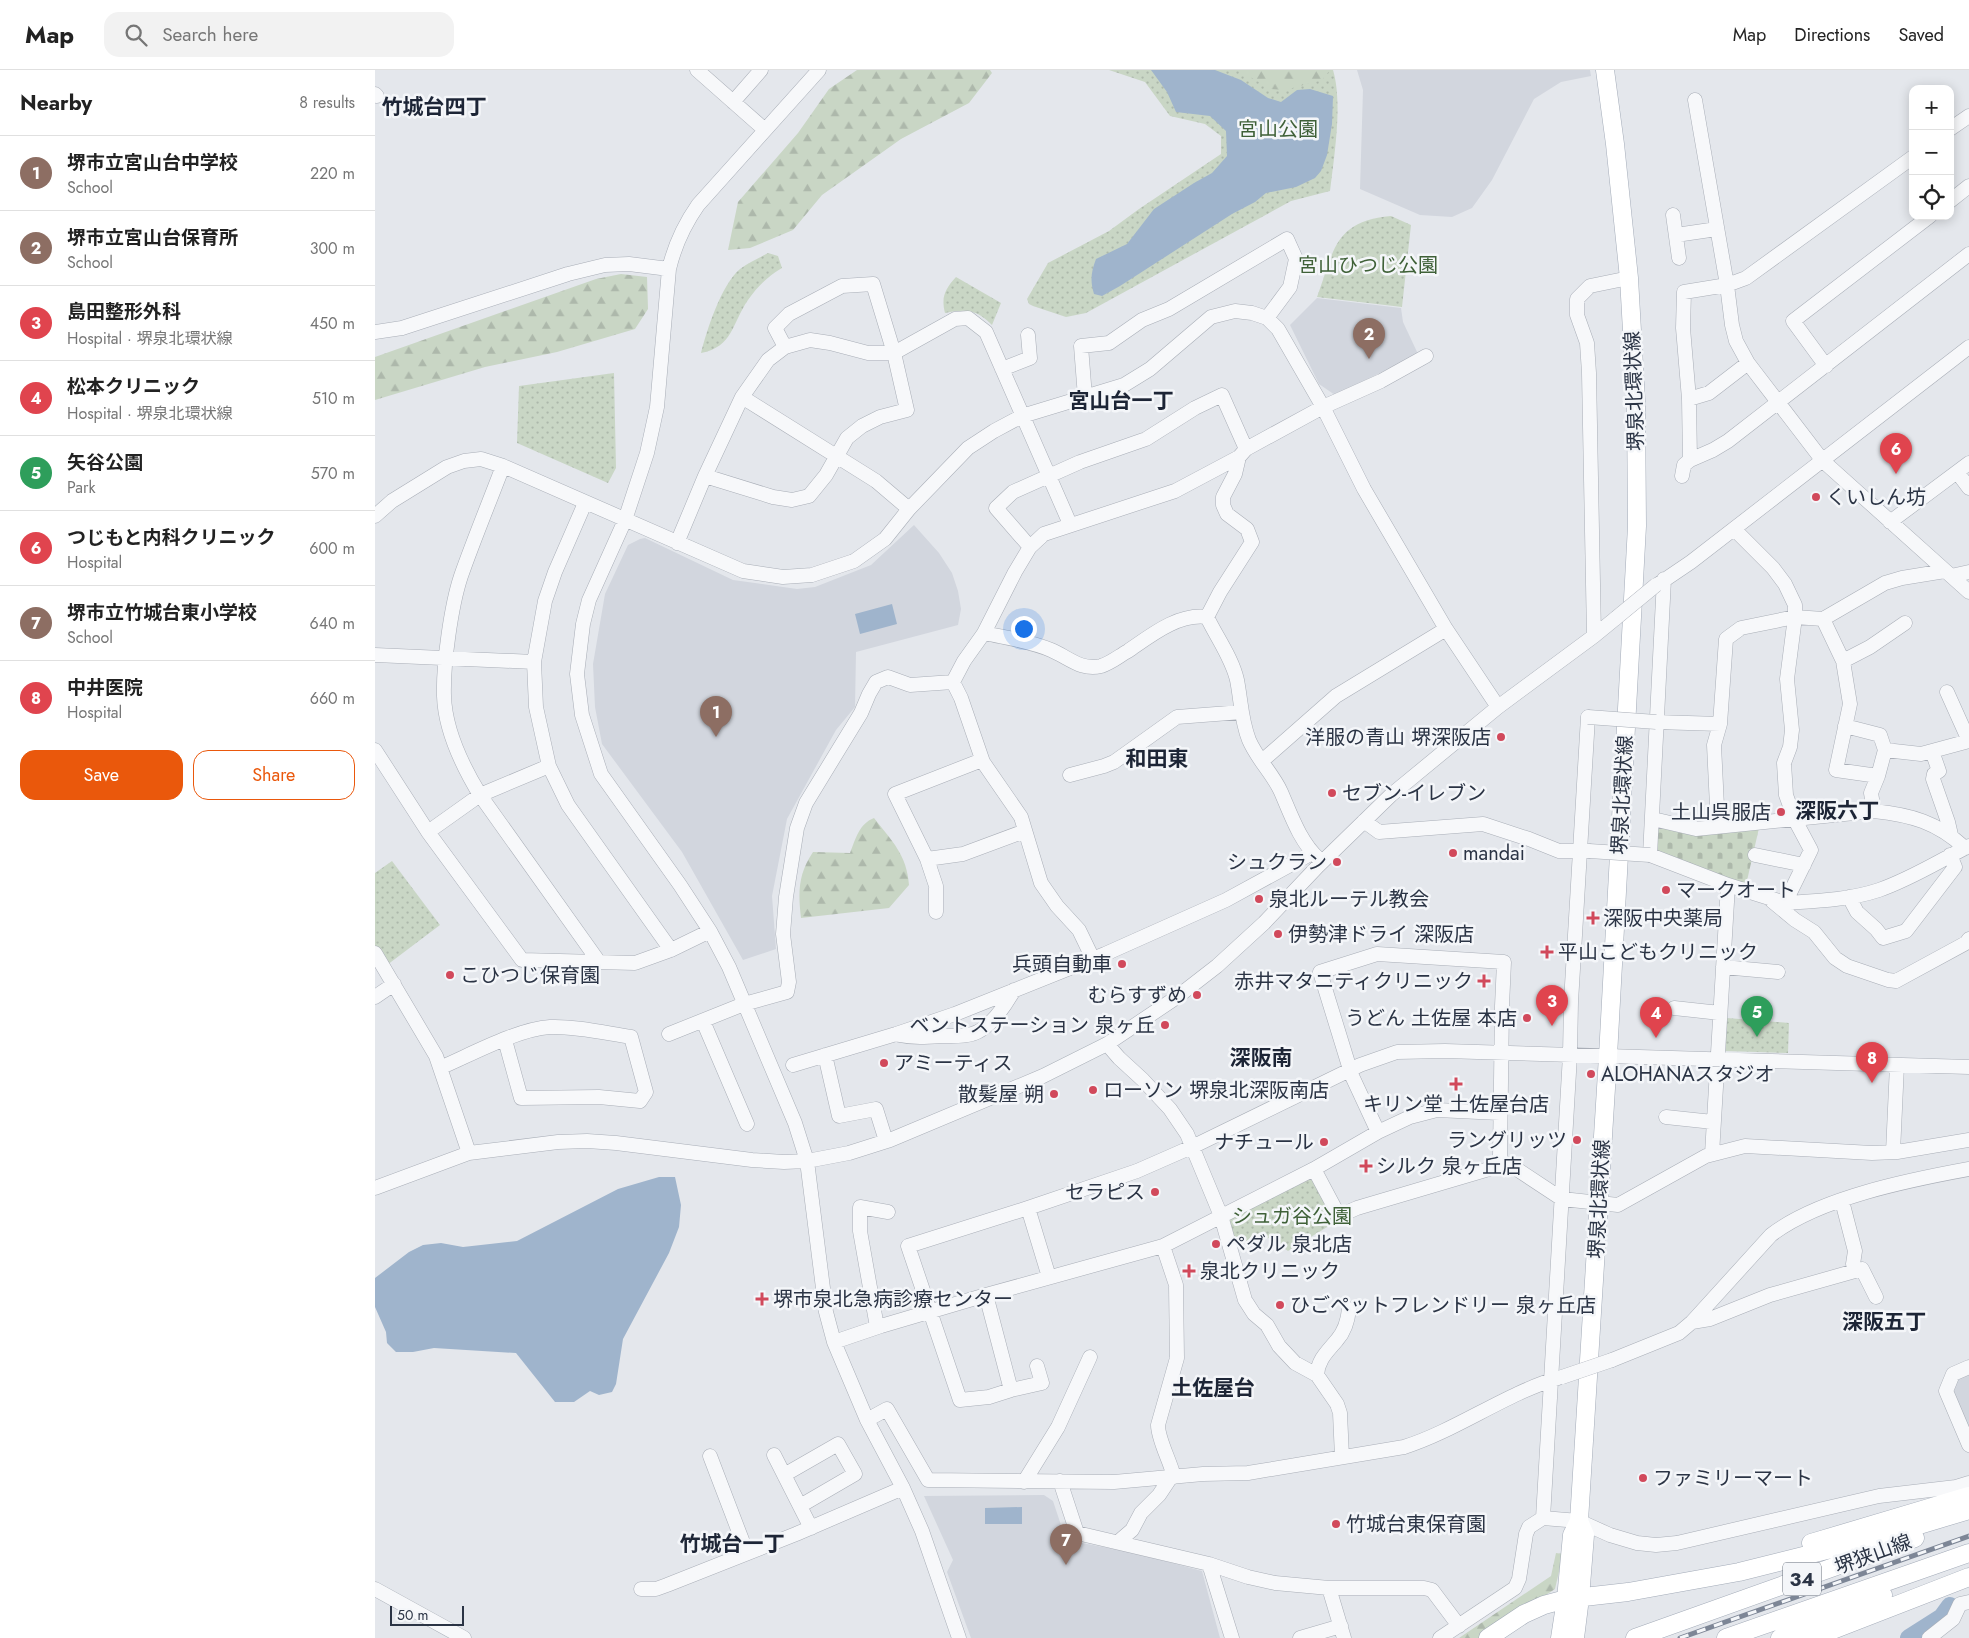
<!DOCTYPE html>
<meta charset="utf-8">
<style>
body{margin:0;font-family:Jost,"Noto Sans JP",sans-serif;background:#f2f2f2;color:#222}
.controls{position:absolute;right:15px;top:15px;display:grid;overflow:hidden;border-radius:10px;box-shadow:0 2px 12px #0003}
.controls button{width:45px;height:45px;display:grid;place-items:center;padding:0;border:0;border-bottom:1px solid #e0e0e0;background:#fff;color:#222;font:25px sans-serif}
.scale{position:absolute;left:15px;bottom:12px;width:74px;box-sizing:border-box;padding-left:5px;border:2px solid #2b3445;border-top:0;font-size:14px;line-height:18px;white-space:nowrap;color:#2b3445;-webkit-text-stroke:4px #f4f6f9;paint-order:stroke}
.you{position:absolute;left:648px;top:558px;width:18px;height:18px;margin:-12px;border:4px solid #fff;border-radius:50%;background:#1a73e8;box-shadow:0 0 0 8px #1a73e833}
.badge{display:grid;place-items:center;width:32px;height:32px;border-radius:50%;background:#ea580c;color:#fff;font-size:16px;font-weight:700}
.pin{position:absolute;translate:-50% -41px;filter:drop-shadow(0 1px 2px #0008)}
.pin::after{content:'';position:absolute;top:26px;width:18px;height:15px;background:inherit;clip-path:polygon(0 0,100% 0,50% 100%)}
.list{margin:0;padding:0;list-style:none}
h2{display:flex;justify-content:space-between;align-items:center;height:65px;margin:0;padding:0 20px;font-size:21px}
h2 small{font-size:16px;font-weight:400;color:#767676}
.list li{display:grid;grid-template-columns:32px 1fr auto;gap:15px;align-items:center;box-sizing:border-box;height:75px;padding:0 20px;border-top:1px solid #e0e0e0}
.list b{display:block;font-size:19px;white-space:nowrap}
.list p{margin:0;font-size:16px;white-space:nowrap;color:#767676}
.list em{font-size:16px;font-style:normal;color:#767676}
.actions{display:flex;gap:10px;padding:15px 20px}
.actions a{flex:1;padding:11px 0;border:1px solid #ea580c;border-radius:15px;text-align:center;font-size:18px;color:#ea580c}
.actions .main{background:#ea580c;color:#fff}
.icon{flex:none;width:28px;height:28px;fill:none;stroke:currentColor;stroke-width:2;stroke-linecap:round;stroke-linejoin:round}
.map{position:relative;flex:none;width:1594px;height:1568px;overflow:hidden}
header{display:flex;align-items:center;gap:30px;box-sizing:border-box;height:70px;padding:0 25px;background:#fff;border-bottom:1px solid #e0e0e0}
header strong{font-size:24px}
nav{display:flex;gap:28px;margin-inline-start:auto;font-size:18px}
.search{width:350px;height:45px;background:#f2f2f2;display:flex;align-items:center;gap:12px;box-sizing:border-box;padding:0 18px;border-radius:15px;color:#767676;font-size:19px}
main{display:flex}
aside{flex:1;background:#fff}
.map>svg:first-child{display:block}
</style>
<header>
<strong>Map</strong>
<div class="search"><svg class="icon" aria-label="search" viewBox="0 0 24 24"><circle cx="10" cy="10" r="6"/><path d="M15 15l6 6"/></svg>Search here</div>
<nav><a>Map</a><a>Directions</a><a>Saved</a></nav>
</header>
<main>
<aside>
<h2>Nearby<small>8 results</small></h2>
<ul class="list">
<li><span class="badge" style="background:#8d6e63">1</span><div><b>堺市立宮山台中学校</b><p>School</p></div><em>220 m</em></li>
<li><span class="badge" style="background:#8d6e63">2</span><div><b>堺市立宮山台保育所</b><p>School</p></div><em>300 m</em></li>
<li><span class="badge" style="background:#e0444e">3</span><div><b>島田整形外科</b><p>Hospital · 堺泉北環状線</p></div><em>450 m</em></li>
<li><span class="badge" style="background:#e0444e">4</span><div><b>松本クリニック</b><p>Hospital · 堺泉北環状線</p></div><em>510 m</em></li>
<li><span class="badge" style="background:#2e9e5b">5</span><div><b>矢谷公園</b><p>Park</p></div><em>570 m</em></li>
<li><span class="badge" style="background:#e0444e">6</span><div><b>つじもと内科クリニック</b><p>Hospital</p></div><em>600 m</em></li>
<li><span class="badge" style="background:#8d6e63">7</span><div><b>堺市立竹城台東小学校</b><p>School</p></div><em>640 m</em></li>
<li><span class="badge" style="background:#e0444e">8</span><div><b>中井医院</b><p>Hospital</p></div><em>660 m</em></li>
</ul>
<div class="actions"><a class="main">Save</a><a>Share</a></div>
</aside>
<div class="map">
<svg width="1594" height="1568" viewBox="0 0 1594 1568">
<defs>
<pattern id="grass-dots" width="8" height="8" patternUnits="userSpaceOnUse" patternTransform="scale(1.25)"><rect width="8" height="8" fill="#c9d6c5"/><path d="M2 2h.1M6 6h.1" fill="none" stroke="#adb8ab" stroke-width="1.8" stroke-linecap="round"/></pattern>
<pattern id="forest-firs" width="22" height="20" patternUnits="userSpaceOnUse" patternTransform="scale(1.25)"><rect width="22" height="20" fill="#c9d6c5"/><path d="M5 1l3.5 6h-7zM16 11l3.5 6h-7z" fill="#adb8ab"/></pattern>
<pattern id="cemetery-stones" width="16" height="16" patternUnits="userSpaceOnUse" patternTransform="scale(1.25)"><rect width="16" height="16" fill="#c9d6c5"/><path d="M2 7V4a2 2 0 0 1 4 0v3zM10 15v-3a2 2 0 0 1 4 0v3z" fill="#adb8ab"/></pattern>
</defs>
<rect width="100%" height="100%" fill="#e4e7ec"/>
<path fill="#d2d6de" d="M982,0H1215L1216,6L1186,12L1159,29L1117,110L1097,138L1077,147L1045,145L985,119L988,20Z
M942,228L1026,238L1028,252L1043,284L960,325L944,314L915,255Z
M539,455L564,483L577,503L583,521L586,539L583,555L481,582L480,637L461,660L412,749L397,826L401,879L368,890L307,782L227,674L220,637L218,594L230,524L253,475L265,469L270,468L358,510L422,519L440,517L496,495Z
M1594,1303V1359L1577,1320L1582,1308Z
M669,1425L678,1431L691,1470L760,1483L827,1501L845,1568H596L572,1502L578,1490L549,1426Z"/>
<path fill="url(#grass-dots)" d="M734,0H958C968,33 959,87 955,121L916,131L711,243L691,247L658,236L654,234L652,229L673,193L734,161L764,139L846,84V66L830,54L795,46L770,12Z
M1016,146L1036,155L1027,237L942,227C959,182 958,151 1016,146Z
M393,183L403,186L407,198C392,207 383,216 373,230C357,253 358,277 326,283C332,260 346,215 365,199C373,193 384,188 393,183Z
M581,207L626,233L617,255C601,239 591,239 570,243C566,227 570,219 581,207Z
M239,303L241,398L233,413L142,373L144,316Z
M17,791L65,855L12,895L0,875V803Z
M1352,948L1414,953L1413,983L1350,981Z
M938,1104L962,1151L913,1181L894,1168L857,1173L854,1147Z"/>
<path fill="url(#forest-firs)" d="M482,0H615L617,3L594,33L526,69L447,125L418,160L375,178L353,180L363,132L423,63L454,19Z
M863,0H955L947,10L910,20L896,19Z
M246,204L272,207L273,239L260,259L182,282L110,297L0,330V287L221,209Z
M499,748C517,771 532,785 534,815L514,838L426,848C423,823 423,804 438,782L475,783C481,768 484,754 499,748Z
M1181,1483L1188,1484L1180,1519L1106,1568H1084L1176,1506Z"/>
<path fill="url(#cemetery-stones)" d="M1282,756L1384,758L1371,815L1280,781Z"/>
<path fill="#9fb4cc" d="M776,0H840L866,10L893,28L906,32L922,20L935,19L958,26L957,54L952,85L946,101L940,108L921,117L891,123L880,132L857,144L745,216L727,226L719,224C715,211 716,202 721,189L752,174L779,139L819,113L837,103L852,86L851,61L835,46L801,42L792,22Z
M517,534L522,554L485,564L480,544Z
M284,1107H300L306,1135L304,1157L294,1183L248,1269L241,1314L237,1322L224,1325L215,1321L199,1332H180L141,1283L59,1278L38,1282H21L12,1273L11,1262L0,1237V1208L34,1182L48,1175L66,1173L88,1177L142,1171L243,1119Z
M647,1437V1454H610V1438Z"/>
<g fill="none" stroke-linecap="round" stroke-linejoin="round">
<path stroke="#9fb4cc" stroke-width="18" d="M1534,1568L1567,1547L1575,1536"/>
<g stroke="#a9aeb7" stroke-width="15">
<path id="minor" d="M322,0L390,60
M444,0L323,135C309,155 300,174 294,199L282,337L272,383L250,450L214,530L208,554L202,604L207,645L226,704L305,815L335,861L354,897L420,1053L432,1091L451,1242L459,1272L492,1350L528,1418L547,1461L584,1568
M0,24L2,26
M1320,30L1352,215L1357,255L1361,271L1373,293L1448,391L1594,522
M358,32L386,0
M1575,59L1594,46
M1575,131L1594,116
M1298,145L1304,188
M1301,165L1342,159
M0,262L27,258L193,204L230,195L254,194L294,199
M1451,296L1418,251L1555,146
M627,299L655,288L653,265
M367,327L501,411L534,439
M710,327L706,276L734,273L767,250L794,239L912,169L921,189L915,217L892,248
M1314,329L1334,323L1373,293
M1315,390L1338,380L1353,371L1594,184
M128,396C114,433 99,469 86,506C76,536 68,595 69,626C70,659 88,697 105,725L224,892
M1582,402L1594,418
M330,406L398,427L417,430L434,426L451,405L472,368L487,356L505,347L532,340L519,283L498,214L467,216L414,244L400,258L410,277
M1307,406L1309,395L1315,390L1314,329L1308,258L1309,222L1352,215L1371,208L1538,87
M210,433L180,502L170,531L159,592L161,637L174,696L193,735L296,880
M0,446L17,431L72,397L89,391L106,389L128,396L368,501L408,507L437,505L479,491L510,469L534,439L593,378L619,361L647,346L749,315L775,299L836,247L860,241L877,243L892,248L903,259L948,337L989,419L1071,559L1123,637
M1515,452L1594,393
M302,473L330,406L367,327L393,290L410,277L435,270L455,273L493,283H519L580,249L593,248L611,262L695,454
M655,477L621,438L638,422L705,392L771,369L820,338L847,325L871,379
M1576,506L1594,502
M1289,509L1275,785L1353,815L1410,833L1436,780L1420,750L1411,725L1409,693L1415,677L1417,660L1412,609L1420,547V535L1410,514L1398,498L1359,459
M1282,515L1316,492L1594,277
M832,547L845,522L877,472L872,459L852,444L848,435V427L860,404L864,387
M1448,549L1510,513L1527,508L1570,501
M609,563C631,568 655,571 676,580C693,587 706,601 726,596C736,593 744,586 753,581C775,566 803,543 832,547C842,568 857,588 862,610C866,630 866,650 874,670C882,689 898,704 906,722C916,745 925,772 944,789
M1219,566L1214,303L1212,273L1202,245V229L1215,216L1254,208
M0,585L159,592
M1468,591L1495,577L1530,553
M1572,622L1594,671
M1281,652L1345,654
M1470,656L1505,665L1510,680L1503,706
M0,680L53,762L147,890L260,893L296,880L335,861
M1510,680L1546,684L1594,671
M1557,681L1564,701L1559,704L1558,709L1573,752L1576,765
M887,691L961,626L1071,559
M695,705L729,696L739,692L802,647L867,642
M1499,741C1536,745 1562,752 1590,778
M1278,749L1321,759L1499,741L1496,723L1503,706L1461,700L1475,634L1468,591L1448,549L1420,547L1366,558L1351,569L1345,654L1339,675L1343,757
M989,751L1004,762L1108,754L1154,769L1184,781H1214
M53,762L105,725L174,696
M1380,785L1429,795
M552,789L588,784L650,761
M1474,827L1482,842L1501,859L1508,868L1531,861L1580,797L1575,785
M1397,831L1420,850L1439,862L1460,888L1472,896L1513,910L1521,911L1591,873L1594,869
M1410,833C1441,831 1474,830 1504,820C1536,809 1564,791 1594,776
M561,842V816L552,789L520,724L607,690
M0,883L61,986L94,1083
M718,889L704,860L682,836L666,813L646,747L608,692L586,628L578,612L589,591L609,563L640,502L655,477L669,464L800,421L864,387L871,379L948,337L1006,311L1051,286
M1348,897L1403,902
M0,927L19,914
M1299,938L1345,943
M328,951L372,1054
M294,964L369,934L412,922L414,912L408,864L411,827L422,758L431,733L486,643L494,624L501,612L513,607L535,615L578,612
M524,965C538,968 552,967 566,966C576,966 588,967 597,964C615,959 630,936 639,920
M732,974L744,988L768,1010L795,1039L812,1064L846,1146L870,1230L879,1244L892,1255L904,1276L920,1293L942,1305L962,1334L965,1343L967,1387
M450,985L464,1046L501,1039L511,1071
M418,995L521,964L580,944L730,884L851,830L937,783
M67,997C97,984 143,959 175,957C201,956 230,963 256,967L271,1022L265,1031L224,1027L146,1028L130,970
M1291,1047L1338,1052
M1003,1062L977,1006L945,902L1002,884L1129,892L1127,936L1125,1087L1127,1093
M1518,1082L1522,995
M1337,1084L1353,815
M939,1099L964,1146L982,1138L1114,1099L1127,1093L1134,1094L1187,1129L1243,1135L1331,1086L1370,1076L1497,1083L1522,1082L1594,1070
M0,1118L94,1083L183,1072L212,1071L241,1073L377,1090L409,1092L432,1091L474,1083L515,1070L668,1006L732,974L802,927L842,896L889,853L943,796L1016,725L1123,637L1219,566L1241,548
M1467,1131L1480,1181L1478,1194
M653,1138L674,1207
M788,1176L801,1215L802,1288L783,1355C783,1370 795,1390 799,1407
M611,1225L636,1320L614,1327L585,1330L533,1176L653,1138L762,1101L819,1076L985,995L1022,982L1070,981L1594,997
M1317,1252L1335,1249L1395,1225L1487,1199L1501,1227
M502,1257L485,1161V1137L513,1142
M459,1272L506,1256L611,1225L788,1176L939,1099L1003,1062L1035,1047L1062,1040L1125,1043
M1237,1290L1304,1263L1317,1252L1396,1165C1444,1128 1534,1110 1594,1099
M1594,1297L1578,1304L1571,1321L1594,1375
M942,1305C943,1289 953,1281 962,1270C969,1262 973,1250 974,1239
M636,1320L667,1313L662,1296
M492,1350L512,1339L553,1410L739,1412L828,1404L873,1403L1029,1377C1082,1360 1130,1324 1183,1308
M399,1385L436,1458
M335,1386L372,1483
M409,1405L463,1374L480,1404L425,1436
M685,1411L702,1463L834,1494L873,1507L900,1513L954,1518H1049L1057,1520L1084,1556
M649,1412L683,1357L715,1287
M1168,1448L1195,985L1196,932L1213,647
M743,1472L757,1460L766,1443L784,1425L796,1407
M834,1494L857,1568
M954,1518L969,1568
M0,1519L89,1568
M266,1519H281L292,1515L421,1464L528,1418
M925,1568L966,1556
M1065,1568L1140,1518L1144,1509L1151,1464L1154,1457L1168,1448L1204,1451L1235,1465L1262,1473L1281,1475L1302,1473L1504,1426L1581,1417L1594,1413
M1554,1568L1578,1549L1585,1534L1594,1532"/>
</g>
<g stroke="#a3abb8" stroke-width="19">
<path id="major" d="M1436,1473L1594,1426
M1113,1568L1149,1544L1169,1535L1191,1529L1253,1522L1364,1502L1508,1466L1594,1440
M1185,1568L1191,1529L1197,1465L1204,1451L1233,986L1262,456L1261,332L1254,208L1240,74L1230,0
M1200,1568L1205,1528L1210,1465L1204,1451
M1260,1568L1540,1468
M1351,1568L1594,1483
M1405,1568L1508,1525
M1437,1568L1594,1507"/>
</g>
<use href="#minor" stroke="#f7f8fa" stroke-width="14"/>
<use href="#major" stroke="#fff" stroke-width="18"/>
<g stroke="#7d8696" stroke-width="5">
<path id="rail" d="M1305,1568L1594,1466"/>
</g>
<use href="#rail" stroke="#f4f6f9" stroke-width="3" stroke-dasharray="9" stroke-linecap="butt"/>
<g stroke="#a9aeb7" stroke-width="15" stroke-linecap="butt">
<path id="minor-bridge" d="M1241,548L1281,515
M1213,647L1281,652
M1214,781L1275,785
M1187,1307L1237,1290"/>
</g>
<use href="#minor-bridge" stroke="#f7f8fa" stroke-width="14"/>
</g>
<g fill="#d1495b" stroke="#f4f6f9" stroke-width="2">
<circle cx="1441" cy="427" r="5"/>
<circle cx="1126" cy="667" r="5"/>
<circle cx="957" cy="723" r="5"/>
<circle cx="1406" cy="742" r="5"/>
<circle cx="1078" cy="783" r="5"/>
<circle cx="962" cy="792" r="5"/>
<circle cx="1291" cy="820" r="5"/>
<circle cx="884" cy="829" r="5"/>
<path d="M1215.5 840.5h5v5h5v5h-5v5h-5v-5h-5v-5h5z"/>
<circle cx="903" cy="864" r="5"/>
<path d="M1169.5 874.5h5v5h5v5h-5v5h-5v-5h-5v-5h5z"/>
<circle cx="747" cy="894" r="5"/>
<circle cx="75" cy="905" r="5"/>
<path d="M1106.5 903.5h5v5h5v5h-5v5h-5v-5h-5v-5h5z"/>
<circle cx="822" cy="925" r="5"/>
<circle cx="1152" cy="948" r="5"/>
<circle cx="790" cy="955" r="5"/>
<circle cx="509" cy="993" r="5"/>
<circle cx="1216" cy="1004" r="5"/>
<path d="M1078.5 1006.5h5v5h5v5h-5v5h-5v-5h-5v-5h5z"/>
<circle cx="718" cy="1020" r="5"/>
<circle cx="679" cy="1024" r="5"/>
<circle cx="1202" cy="1070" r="5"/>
<circle cx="949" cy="1072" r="5"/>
<path d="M988.5 1088.5h5v5h5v5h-5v5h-5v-5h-5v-5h5z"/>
<circle cx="780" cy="1122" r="5"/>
<circle cx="841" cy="1174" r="5"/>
<path d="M811.5 1193.5h5v5h5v5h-5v5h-5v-5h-5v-5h5z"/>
<path d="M384.5 1221.5h5v5h5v5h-5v5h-5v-5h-5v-5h5z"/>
<circle cx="905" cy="1235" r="5"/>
<circle cx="1268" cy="1408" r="5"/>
<circle cx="961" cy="1454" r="5"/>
</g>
<g text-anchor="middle" stroke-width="5" stroke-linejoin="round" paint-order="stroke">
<rect fill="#f4f6f9" stroke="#676e7b" stroke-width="1" x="1408" y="1492.5" width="38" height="33" rx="4"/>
<g font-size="19" font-weight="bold" fill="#2b3445">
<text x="1427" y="1516">34</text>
</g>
<g font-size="20" fill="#3f6138" stroke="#f4f6f9">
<text x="903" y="66">宮山公園</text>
<text x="993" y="202">宮山ひつじ公園</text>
<text x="917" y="1153">シュガ谷公園</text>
</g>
<g font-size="20" fill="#2b3445" stroke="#f4f6f9">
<text transform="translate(1259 321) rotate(-92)" y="7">堺泉北環状線</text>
<text transform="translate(1247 725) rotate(-87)" y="7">堺泉北環状線</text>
<text transform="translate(1224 1129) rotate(-87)" y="7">堺泉北環状線</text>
<text transform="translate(1498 1484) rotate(-20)" y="7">堺狭山線</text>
</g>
<g font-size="20" fill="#2b3445" stroke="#f4f6f9" text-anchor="start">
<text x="1451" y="434">くいしん坊</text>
<text x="1116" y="674" text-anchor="end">洋服の青山 堺深阪店</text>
<text x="967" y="730">セブン-イレブン</text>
<text x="1396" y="749" text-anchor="end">土山呉服店</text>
<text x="1088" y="790">mandai</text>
<text x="952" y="799" text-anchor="end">シュクラン</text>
<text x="1301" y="827">マークオート</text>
<text x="894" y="836">泉北ルーテル教会</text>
<text x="1228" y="855">深阪中央薬局</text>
<text x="913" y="871">伊勢津ドライ 深阪店</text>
<text x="1183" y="889">平山こどもクリニック</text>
<text x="737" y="901" text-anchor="end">兵頭自動車</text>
<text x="85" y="912">こひつじ保育園</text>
<text x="1098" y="918" text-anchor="end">赤井マタニティクリニック</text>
<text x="812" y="932" text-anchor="end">むらすずめ</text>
<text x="1142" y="955" text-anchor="end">うどん 土佐屋 本店</text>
<text x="780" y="962" text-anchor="end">ベントステーション 泉ヶ丘</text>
<text x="519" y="1000">アミーティス</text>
<text x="1226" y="1011">ALOHANAスタジオ</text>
<text x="728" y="1027">ローソン 堺泉北深阪南店</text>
<text x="669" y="1031" text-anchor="end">散髪屋 朔</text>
<text x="1081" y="1041" text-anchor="middle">キリン堂 土佐屋台店</text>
<text x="1192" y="1077" text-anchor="end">ラングリッツ</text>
<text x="939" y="1079" text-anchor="end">ナチュール</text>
<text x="1001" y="1103">シルク 泉ヶ丘店</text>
<text x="770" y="1129" text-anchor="end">セラピス</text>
<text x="851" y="1181">ペダル 泉北店</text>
<text x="825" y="1208">泉北クリニック</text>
<text x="398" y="1236">堺市泉北急病診療センター</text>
<text x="915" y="1242">ひごペットフレンドリー 泉ヶ丘店</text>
<text x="1278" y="1415">ファミリーマート</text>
<text x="971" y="1461">竹城台東保育園</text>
</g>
<g font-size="21" font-weight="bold" fill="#1d2536" stroke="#f4f6f9">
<text x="59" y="44">竹城台四丁</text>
<text x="746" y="338">宮山台一丁</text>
<text x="782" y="696">和田東</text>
<text x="1462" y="748">深阪六丁</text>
<text x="886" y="995">深阪南</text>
<text x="1509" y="1259">深阪五丁</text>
<text x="838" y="1325">土佐屋台</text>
<text x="357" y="1481">竹城台一丁</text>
</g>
</g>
</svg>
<div class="controls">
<button>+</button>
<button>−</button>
<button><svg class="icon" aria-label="locate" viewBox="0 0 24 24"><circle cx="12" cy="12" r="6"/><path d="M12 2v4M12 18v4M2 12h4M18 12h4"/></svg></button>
</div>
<div class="scale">50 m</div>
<div class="you"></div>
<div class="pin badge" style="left:341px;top:667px;background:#8d6e63">1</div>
<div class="pin badge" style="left:994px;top:289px;background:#8d6e63">2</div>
<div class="pin badge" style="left:1177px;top:956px;background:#e0444e">3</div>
<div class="pin badge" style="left:1281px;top:968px;background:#e0444e">4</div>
<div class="pin badge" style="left:1382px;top:967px;background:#2e9e5b">5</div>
<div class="pin badge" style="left:1521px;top:404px;background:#e0444e">6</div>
<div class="pin badge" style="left:691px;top:1495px;background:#8d6e63">7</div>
<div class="pin badge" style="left:1497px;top:1013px;background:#e0444e">8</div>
</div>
</main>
